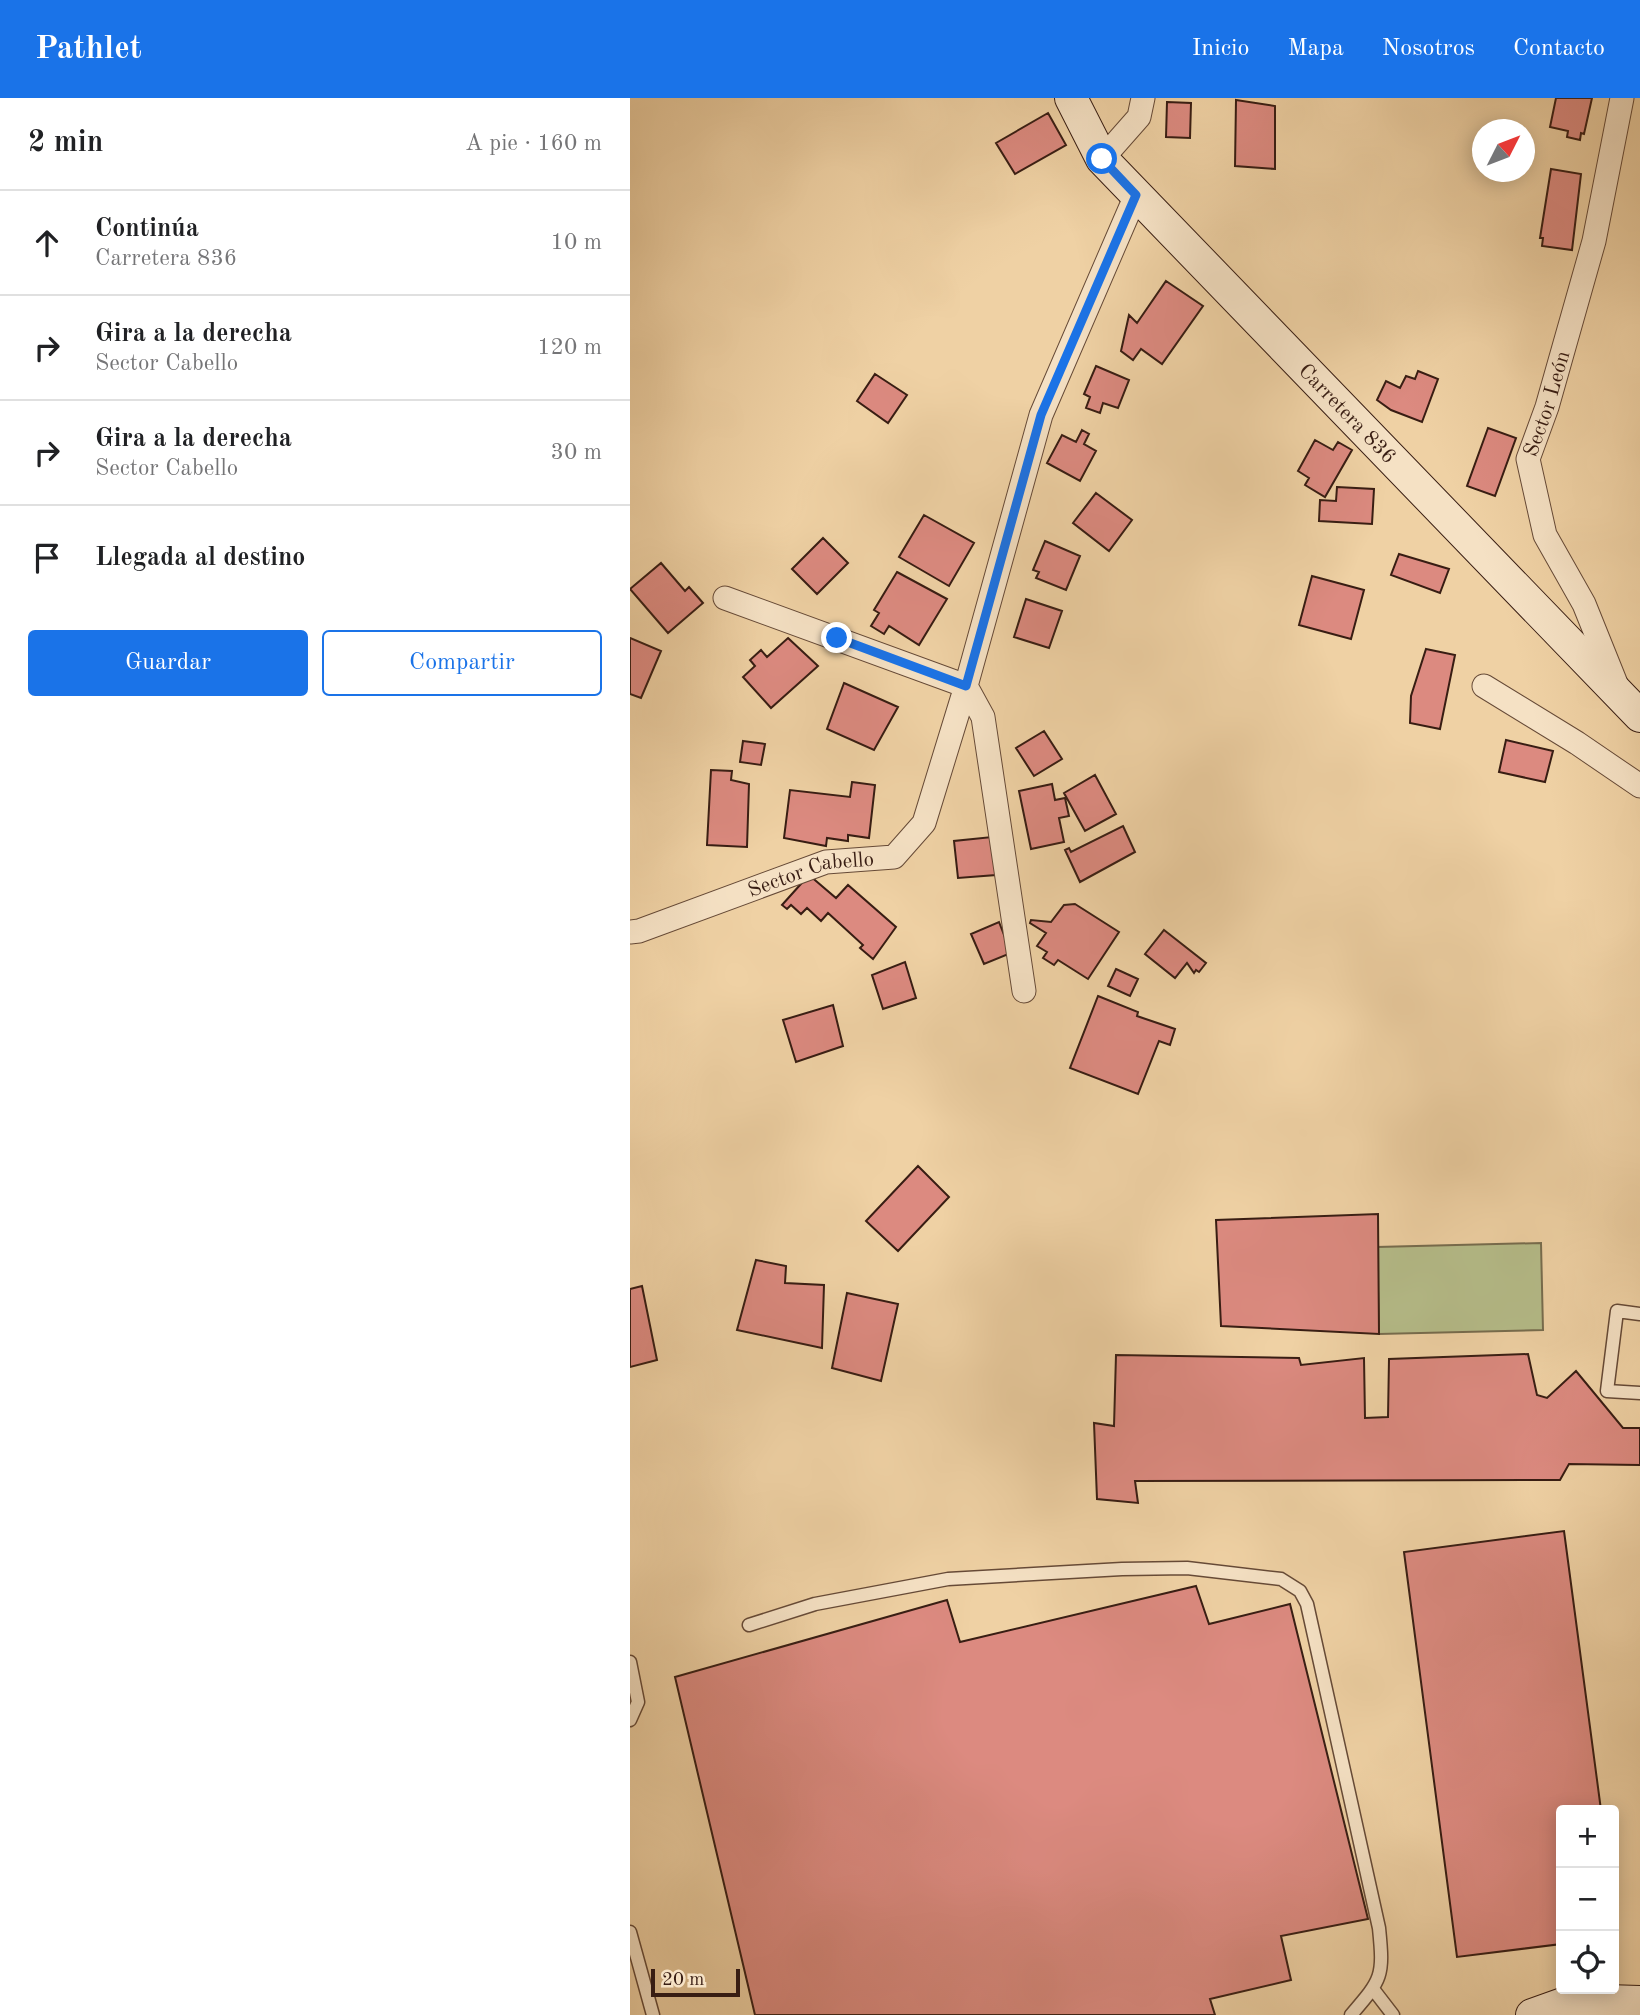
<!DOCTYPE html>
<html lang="es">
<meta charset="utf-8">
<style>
body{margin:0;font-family:"Old Standard TT",serif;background:#f6f6f6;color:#202124}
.controls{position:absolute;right:21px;bottom:21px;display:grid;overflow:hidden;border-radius:7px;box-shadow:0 4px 18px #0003}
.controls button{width:63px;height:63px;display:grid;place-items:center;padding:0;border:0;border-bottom:2px solid #e0e0e0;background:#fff;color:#202124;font:35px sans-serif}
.compass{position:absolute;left:842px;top:21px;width:63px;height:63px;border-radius:50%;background:#fff;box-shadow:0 4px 18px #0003;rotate:48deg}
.scale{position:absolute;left:21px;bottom:18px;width:89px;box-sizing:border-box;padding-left:7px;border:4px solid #381d13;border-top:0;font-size:19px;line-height:24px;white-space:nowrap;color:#381d13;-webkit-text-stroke:5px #f5e1c4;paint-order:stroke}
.stop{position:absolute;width:21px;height:21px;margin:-16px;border:5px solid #1a73e8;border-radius:50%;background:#fff}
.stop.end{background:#1a73e8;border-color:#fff;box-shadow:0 2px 7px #0008}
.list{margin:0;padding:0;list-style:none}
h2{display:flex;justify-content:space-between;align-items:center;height:91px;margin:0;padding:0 28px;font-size:30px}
h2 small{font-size:23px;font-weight:400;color:#757577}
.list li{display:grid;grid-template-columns:46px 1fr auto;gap:21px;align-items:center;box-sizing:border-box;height:105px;padding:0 28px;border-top:2px solid #e0e0e0}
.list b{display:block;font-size:26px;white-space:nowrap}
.list p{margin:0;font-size:23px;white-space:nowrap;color:#757577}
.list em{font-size:23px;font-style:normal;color:#757577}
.actions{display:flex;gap:14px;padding:21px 28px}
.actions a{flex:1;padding:16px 0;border:2px solid #1a73e8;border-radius:7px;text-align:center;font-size:24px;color:#1a73e8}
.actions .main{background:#1a73e8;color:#fff}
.icon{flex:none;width:38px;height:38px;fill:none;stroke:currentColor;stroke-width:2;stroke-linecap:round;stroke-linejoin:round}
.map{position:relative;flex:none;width:1010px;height:1917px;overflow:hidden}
header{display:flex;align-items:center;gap:42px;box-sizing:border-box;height:98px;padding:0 35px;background:#1a73e8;color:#fff}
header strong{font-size:33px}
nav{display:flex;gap:38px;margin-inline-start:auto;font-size:24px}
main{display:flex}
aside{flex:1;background:#fff}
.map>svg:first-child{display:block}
</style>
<header>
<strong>Pathlet</strong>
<nav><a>Inicio</a><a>Mapa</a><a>Nosotros</a><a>Contacto</a></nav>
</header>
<main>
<aside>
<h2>2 min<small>A pie · 160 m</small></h2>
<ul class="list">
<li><svg class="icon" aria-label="ahead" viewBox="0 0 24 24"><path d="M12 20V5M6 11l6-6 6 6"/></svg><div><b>Continúa</b><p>Carretera 836</p></div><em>10 m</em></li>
<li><svg class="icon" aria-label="right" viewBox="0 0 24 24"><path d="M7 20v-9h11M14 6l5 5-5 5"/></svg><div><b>Gira a la derecha</b><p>Sector Cabello</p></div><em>120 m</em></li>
<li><svg class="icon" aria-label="right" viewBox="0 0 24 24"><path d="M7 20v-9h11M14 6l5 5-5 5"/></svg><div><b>Gira a la derecha</b><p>Sector Cabello</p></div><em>30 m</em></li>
<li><svg class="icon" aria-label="arrive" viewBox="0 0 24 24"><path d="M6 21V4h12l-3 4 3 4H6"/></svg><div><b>Llegada al destino</b></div></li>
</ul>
<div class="actions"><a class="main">Guardar</a><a>Compartir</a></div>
</aside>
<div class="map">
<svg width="1010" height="1917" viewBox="0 0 1010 1917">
<rect width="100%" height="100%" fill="#efd1a4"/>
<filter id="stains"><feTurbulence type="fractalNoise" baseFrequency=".00286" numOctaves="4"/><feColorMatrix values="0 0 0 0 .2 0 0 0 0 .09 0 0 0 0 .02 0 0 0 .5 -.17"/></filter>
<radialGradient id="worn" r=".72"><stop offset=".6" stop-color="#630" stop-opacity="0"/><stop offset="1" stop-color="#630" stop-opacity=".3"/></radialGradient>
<path fill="#b5bc89" stroke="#766c4e" stroke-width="2" d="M911,1145L913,1232L749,1236L747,1149Z"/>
<path fill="#dc8a80" stroke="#381d13" stroke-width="2" d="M926,0H962L954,36L951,35L950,42L937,39L938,33L920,29Z
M606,2L645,8V71L605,68Z
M537,4L561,5L560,40L536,39Z
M418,15L436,47L385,76L366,45Z
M921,71L951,76L942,152L912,148L913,140H910Z
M536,183L573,208L532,266L511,251L503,262L491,253L499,217L507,225Z
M466,268L499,282L488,310L473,305L470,315L456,310L460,299L454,296Z
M788,273L808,281L792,324L761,312L747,302L756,283L770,290L776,278L785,281Z
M245,276L277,297L258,325L227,303Z
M858,330L886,340L865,398L837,388Z
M452,332L459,336L454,346L466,353L450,383L417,365L432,337L446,344Z
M685,342L703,352L708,344L722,352L695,399L675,387L679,380L668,373Z
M707,389L744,391L742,426L689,423L690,402L706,403Z
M466,395L502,422L479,453L443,425Z
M294,417L344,445L319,488L269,459Z
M193,440L218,465L187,496L162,471Z
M415,443L450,458L436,492L406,480L409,474L403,472Z
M769,456L819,471L810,495L761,477Z
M31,465L55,493L59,489L73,505L38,535L0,491Z
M267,474L317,501L289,547L259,528L254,536L241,528L249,515L244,512Z
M682,478L734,492L721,541L669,527Z
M396,501L432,513L419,550L384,539Z
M0,540L31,553L11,600L0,596Z
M158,540L188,568L141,610L113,579L125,568L120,562L131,552L137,559Z
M796,551L825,557L810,631L780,625L781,598Z
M214,585L268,609L244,652L197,631Z
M414,633L432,661L404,678L386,650Z
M876,642L923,653L915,684L869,674Z
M113,643L135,646L131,667L110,664Z
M81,672L102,673L101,682L119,686L117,749L77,747Z
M465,677L486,716L455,733L434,695Z
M222,684L245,687L239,740L218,737V743L197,740L196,748L154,740L160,692L220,699Z
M422,686L425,702L435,700L439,718L429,720L434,744L401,751L389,693Z
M493,728L505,754L450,784L435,752L439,750L441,754Z
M362,739L366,777L328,780L324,743Z
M179,777L206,800L218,787L266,829L243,861L230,850L233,847L198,815L191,823L177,810L171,816L161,807L157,811L152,807Z
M445,806L489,834L458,881L428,862L424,867L413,860L417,854L407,848L416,835L400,825L401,822L421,824L434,807Z
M369,824L381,855L354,866L341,836Z
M534,832L576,865L569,874L566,872L564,875L557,865L545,880L515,856Z
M275,864L286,900L253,911L242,877Z
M486,871L508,881L500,898L478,888Z
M468,898L508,914L507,918L545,931L540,947L529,943L508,996L440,970Z
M203,907L213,948L166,964L153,922Z
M288,1068L319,1099L268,1153L236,1123Z
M748,1116L749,1236L591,1228L586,1122Z
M126,1162L156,1168L155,1185L194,1187L192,1250L107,1232Z
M12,1188L27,1262L0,1269V1191Z
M217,1195L268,1206L251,1283L202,1270Z
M898,1256L907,1297L917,1300L946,1273L993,1330H1010V1367L939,1366L930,1382L505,1383L508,1405L467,1401L464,1325L484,1328L486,1257L669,1260L671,1267L734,1260L735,1320L758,1319L759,1261Z
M934,1433L971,1712H931V1846L827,1859L774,1454Z
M566,1488L579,1526L660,1506L738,1821L651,1838L661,1882L580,1901L585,1917H125L45,1579L317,1502L330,1544Z
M984,1810L987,1838L984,1839Z"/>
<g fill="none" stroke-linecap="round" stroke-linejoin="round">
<g stroke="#664a37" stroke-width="15">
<path id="lane" d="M1010,1216L987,1213L977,1293L1010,1295
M119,1527L185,1506L318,1481L492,1471L557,1470L651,1481L670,1493L677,1506L749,1830C754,1879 752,1881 721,1917
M0,1564L8,1604L0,1622
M0,1834L23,1917
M743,1891L763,1917"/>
</g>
<g stroke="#664a37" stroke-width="25">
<g id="street">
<path d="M472,61L509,19L513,0"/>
<path d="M854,588L947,645L1010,688"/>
<path id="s1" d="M987,588L954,506L915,437L898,361L917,309L964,143L992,0"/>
<path id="s2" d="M0,834L9,833L196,764L264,759L294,725L336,588L95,500"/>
<path d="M394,893L353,619L336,588L411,317L506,97"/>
</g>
</g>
<g stroke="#381d13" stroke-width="34">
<g id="secondary">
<path id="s3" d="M441,0L472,61L1010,618"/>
<path d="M902,1917L944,1902L1010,1904"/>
</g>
</g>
<use href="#lane" stroke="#f5e1c4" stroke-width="12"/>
<use href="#street" stroke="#f5e1c4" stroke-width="23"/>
<use href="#secondary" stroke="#f5e1c4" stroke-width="32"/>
</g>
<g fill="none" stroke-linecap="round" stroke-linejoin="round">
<path stroke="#1a73e8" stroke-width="9" d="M207,540L336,588L411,317L506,97L472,61"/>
</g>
<g text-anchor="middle" stroke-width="5" stroke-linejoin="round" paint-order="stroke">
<g font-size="21" fill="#381d13" stroke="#f5e1c4">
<text dy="7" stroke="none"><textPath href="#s1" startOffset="304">Sector León</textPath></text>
<text dy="7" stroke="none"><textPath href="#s3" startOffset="422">Carretera 836</textPath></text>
<text dy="7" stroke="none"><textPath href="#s2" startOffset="191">Sector Cabello</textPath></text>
</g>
</g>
<rect width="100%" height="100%" filter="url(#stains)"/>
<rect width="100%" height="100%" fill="url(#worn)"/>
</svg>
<div class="controls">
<button>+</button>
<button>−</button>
<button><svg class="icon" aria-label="locate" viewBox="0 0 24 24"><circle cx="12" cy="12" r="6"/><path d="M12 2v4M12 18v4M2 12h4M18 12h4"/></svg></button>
</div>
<svg class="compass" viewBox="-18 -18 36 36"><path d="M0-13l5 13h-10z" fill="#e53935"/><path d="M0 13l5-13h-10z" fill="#757577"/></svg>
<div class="scale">20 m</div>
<div class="stop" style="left:472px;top:61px"></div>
<div class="stop end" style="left:207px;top:540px"></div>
</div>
</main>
